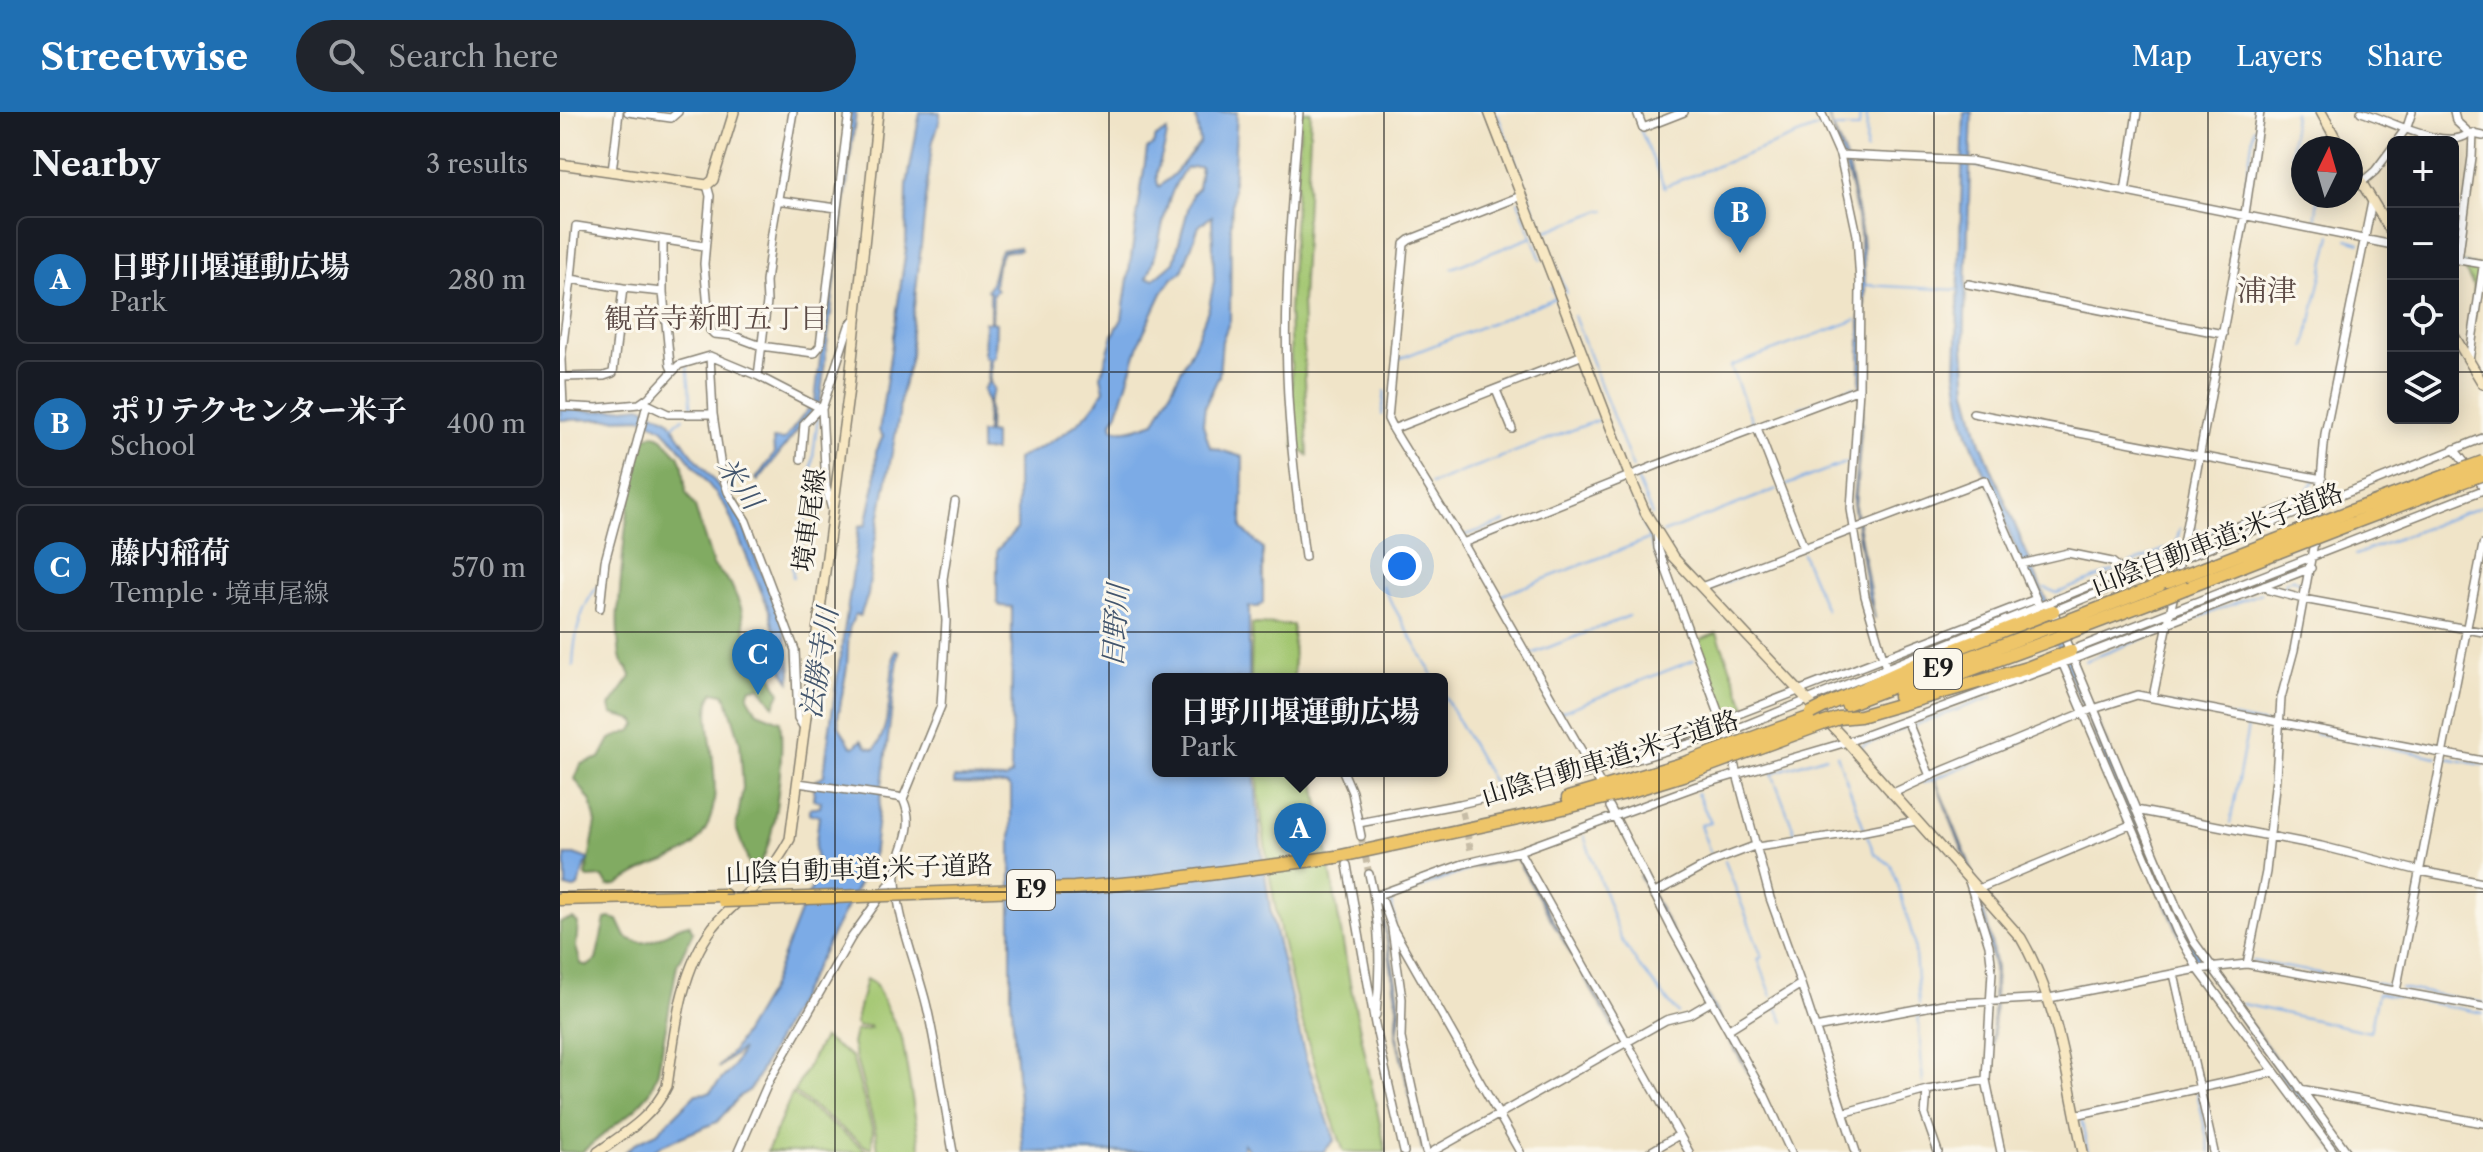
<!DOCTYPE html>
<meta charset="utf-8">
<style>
body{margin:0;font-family:"Libre Caslon Text","Noto Serif JP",serif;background:#20242c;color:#f1f3f6}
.controls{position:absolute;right:24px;top:24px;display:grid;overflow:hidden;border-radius:12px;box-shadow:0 4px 20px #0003}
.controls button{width:72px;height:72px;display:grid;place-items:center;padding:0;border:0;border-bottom:2px solid #363941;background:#171b24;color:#f1f3f6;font:40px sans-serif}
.compass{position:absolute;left:1731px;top:24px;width:72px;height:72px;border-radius:50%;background:#171b24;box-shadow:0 4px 20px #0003;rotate:5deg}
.you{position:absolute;left:842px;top:454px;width:28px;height:28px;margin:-20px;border:6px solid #fff;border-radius:50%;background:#1a73e8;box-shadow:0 0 0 12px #1a73e833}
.badge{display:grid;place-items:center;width:52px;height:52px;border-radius:50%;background:#1f6fb2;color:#fff;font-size:26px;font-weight:700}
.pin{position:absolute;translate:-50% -66px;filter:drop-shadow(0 2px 4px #0008)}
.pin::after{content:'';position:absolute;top:42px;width:28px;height:24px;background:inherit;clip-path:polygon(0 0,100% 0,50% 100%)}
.popup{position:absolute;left:592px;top:561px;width:296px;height:104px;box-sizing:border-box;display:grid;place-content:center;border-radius:12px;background:#171b24;filter:drop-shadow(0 2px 6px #0005);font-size:26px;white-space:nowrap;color:#9ea1a6}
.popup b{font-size:30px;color:#f1f3f6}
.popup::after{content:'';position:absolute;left:50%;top:100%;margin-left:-16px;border:16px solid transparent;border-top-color:#171b24}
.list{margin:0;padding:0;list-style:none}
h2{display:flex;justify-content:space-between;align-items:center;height:104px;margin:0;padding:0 32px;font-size:34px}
h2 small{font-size:26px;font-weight:400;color:#9ea1a6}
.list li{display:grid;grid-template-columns:52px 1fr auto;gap:24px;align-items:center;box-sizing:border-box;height:128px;margin:0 16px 16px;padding:0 16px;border:2px solid #363941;border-radius:12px}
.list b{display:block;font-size:30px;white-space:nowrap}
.list p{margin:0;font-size:26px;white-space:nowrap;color:#9ea1a6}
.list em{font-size:26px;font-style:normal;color:#9ea1a6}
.icon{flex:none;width:44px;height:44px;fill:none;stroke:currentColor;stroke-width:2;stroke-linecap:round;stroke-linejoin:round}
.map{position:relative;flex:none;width:1923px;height:1040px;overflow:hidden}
header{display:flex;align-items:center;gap:48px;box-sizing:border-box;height:112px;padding:0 40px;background:#1f6fb2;color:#fff}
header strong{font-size:38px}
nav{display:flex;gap:44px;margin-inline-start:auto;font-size:28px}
.search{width:560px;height:72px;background:#20242c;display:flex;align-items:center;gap:20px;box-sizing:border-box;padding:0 28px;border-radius:44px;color:#9ea1a6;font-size:30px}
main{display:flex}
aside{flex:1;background:#171b24}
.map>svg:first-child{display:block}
</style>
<header>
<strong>Streetwise</strong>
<div class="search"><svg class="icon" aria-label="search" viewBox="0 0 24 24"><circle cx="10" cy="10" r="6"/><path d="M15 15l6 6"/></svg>Search here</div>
<nav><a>Map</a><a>Layers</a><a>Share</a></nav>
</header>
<main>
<aside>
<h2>Nearby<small>3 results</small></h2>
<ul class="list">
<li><span class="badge">A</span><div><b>日野川堰運動広場</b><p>Park</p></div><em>280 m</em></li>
<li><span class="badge">B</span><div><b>ポリテクセンター米子</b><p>School</p></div><em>400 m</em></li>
<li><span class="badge">C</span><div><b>藤内稲荷</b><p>Temple · 境車尾線</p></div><em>570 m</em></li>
</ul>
</aside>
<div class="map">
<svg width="1923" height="1040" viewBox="0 0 1923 1040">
<rect width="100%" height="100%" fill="#fbf7ec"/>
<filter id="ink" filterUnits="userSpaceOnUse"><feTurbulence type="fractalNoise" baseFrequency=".0125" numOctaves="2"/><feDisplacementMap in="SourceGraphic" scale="16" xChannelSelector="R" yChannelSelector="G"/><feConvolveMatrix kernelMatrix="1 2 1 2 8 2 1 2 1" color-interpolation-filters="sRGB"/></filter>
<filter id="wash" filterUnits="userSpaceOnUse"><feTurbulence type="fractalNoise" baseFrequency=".006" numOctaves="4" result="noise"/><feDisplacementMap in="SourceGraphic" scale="32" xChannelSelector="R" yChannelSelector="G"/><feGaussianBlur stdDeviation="1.8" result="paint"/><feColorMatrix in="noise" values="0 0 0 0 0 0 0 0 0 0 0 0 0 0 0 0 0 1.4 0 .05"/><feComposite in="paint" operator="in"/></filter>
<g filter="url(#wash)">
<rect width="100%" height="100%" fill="#f0e4c8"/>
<path fill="#a2c670" stroke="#5f7146" stroke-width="2" d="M741,0H751L742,190L748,343L735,336L734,327L729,200Z
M1900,150L1922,155L1913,208L1914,175Z
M692,512L733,513L734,567H691Z
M1157,521L1187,598L1164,606L1137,529Z
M697,659H753L790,871L826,1040H784C739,917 707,789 697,659Z
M306,867L315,872L342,926L361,1040H318L316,1021L292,932L295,919L311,917L310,914L298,915L295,912Z
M263,926L292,945L313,1020L312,1036L305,1034L234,980Z
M232,982L308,1040H207Z"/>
<path fill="#81ab62" stroke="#4e643f" stroke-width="2" d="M94,322L102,326L118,343L123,354L126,380L135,395L153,453L171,472L181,495L186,521L201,542L220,581L214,594L200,575L191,576L188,585L197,600L220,609C225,638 216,730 199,753L189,752L176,716L183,676L180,630L167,587L163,582L154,580C132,603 183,695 129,737C118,746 103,750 90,755C78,760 67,767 57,773L48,774L43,765L28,766L26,764L36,711L31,690L15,667L21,652L40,646L50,627L71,619L77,613L74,608L52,602L50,594L71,565C70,556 66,557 62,550C58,543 56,499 59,493C63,436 67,381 84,326Z
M51,806L58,808L66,825C92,841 107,815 129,812L133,820L117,853L98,959L90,980L75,997L22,1040H0V810L13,807L18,811L16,835L21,852L28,854L36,848L45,807Z"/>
<path fill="#7cabe6" stroke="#4c6481" stroke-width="2" fill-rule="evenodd" d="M291,0H296L260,289L198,369L196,367L214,342L213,327L224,328L255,288Z
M360,0H380C381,12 376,18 373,29C371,39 370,50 369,60C363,113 358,166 351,219C350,227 352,235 351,243C347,266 339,279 339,304L313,440L308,483L300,504L295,502L289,517L287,555L278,606L279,614L291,634L294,635L301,628L307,635L315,637C333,610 329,569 335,538L339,539L313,745L191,977L180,984L157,1010L102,1033L92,1040H65L77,1030L97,1021L136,982L149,981L173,955L182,937L158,956L173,939L210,877L240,800L256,767L258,756L255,737L259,704L250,702L249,698L251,695H260L261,689L253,688L255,669L264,663C273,582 288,502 298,421L299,414L306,413L315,373L316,340L323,324L319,319L346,137L347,73Z
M635,0H677L671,113L670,208L662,229L659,264L645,294L643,312L650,335L683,345L682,416L703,437V491L698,495H689V567H598V659H694L701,734L711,802L745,944L775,1028L763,1040H690L683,1031V1040H463L451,885V677L447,673L394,672V666L445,667L451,663L452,495L440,494L437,490V438L457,417V347C492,330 525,314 544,278L541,264L553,223L562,207L587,37L593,33L596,25L607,19C608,36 591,60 599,75L614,62L640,31ZM633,55H641L638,76L632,82L614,150L594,167L587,166C603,133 601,88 625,57ZM652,104L654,169L649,195L635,231L595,310C582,314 566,322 553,316L552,310L558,300L581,226L602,181L613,166L622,160L639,114Z
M1404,0H1412L1404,234L1407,279L1421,331L1516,560L1635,836L1784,1040H1776L1619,823L1409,325L1403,303L1396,261Z
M1268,4L1288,52L1302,124L1305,177L1303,294L1295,395L1315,507L1308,484L1293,390L1300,316V121L1291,74Z
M459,135L460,138L443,140L437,153L434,174L437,178L433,182L432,210L436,211L435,245L431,246L430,270L434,278L429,289L428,321L434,322V339H420V321H426L427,289L423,278L428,270V246L424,245L425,210H430V181L427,178C435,168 434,150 441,138Z
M81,294L108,307L129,338L177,397L175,400L183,411L191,436L223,510L231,558L230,570L223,559L210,500L166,395L117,332L103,317L85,306L0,308V297L38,299Z
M1374,665L1411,755L1429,819L1436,857L1432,959L1434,856L1409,755Z
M5,743H17L28,747L18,774L13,777L6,775Z
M957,744L1062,928L1061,929L956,746L913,755L863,772L914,753Z
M1082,764L1200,980L1145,888L1080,765Z
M824,810L837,875L840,898L837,924L863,1040L836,924L838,898Z"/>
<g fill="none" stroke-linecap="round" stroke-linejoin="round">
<path stroke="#7cabe6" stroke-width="2" d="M1734,0L1731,42L1743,43
M937,1L1006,181
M1273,16H1299L1300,0
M1080,17L1105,76
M1306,39L1307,0
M1415,54L1436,58
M1107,73L1264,13
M958,89L981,148
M1682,98L1694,16
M1755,113L1758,84
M984,120L1042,98L1046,99
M1787,127L1800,131
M1893,151L1919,156
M892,156L972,125
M1305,173L1398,178
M992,176L1017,241
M1014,204L1073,356
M1745,235L1771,123
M836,248L995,186
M1020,249L1063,365
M127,252L132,300
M1171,254L1296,208
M1171,255L1193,312
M1239,296L1294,275
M822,303L825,279
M112,314L123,306
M1076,365L1092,403
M1067,371L1101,456
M871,372L1041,307
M1224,374L1293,348
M1630,413L1645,422L1741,385L1754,369
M1103,421L1217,377
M903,424L945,410
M1242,441L1266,498
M1795,443L1923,394
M1569,452L1616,433L1620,416
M233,465L232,451H240L258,304
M822,474L875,567
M1712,475L1724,477L1726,470L1733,466L1744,474
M1150,476L1210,453
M1485,476L1497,481L1553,459
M1109,477L1112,484
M937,485L1089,427
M1611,516L1701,481
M969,543L1069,504
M1525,549L1603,519
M13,554C14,526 20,495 38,474
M882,580L938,679
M1591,589L1715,614
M1001,600L1134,548
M1354,616L1355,613L1432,585
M1755,621L1877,645
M1301,639L1302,634L1346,616
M1277,643L1304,716
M1886,646L1923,653
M1364,671L1462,630
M1137,681L1151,711L1140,713L1152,745
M1670,712L1689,609
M1307,723L1314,741L1331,753L1337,769L1354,829L1359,892
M1024,724L1061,827L1079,854L1118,901
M1237,726L1212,661L1266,644
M1165,749L1202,845L1198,847L1212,884
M835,811L831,787L908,758
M1692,849L1830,874
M1841,876L1923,891
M1682,892L1810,920L1818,881L1923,901
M1216,893L1224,910
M1358,899L1363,972
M1430,971V965
M1637,979L1650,1040
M1521,1006L1528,1040"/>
</g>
</g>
<g filter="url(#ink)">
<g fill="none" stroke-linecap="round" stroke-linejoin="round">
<path stroke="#c6bca6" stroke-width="7" stroke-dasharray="7 3.5" stroke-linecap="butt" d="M902,700L911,739
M801,724L809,762"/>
<g stroke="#868072" stroke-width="10">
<path id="street" d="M68,0L111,6L118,0
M739,0C732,87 724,175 727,263C729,324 737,385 745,445
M1077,0L1083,16L1124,0
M1261,0L1280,43L1297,123L1300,171L1299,277L1291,397L1305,484L1326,556
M1801,0C1827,7 1887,41 1909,21L1923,24
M1894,0L1896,9L1909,21
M1836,30L1847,15L1852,0
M1280,43L1411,49L1833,133
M52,60L59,0
M1801,71L1815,59L1833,35
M147,73L150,84L144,152L150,218L154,222L174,224L201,234L254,241L260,234L277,96L217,88
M1565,80L1577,0
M961,84L849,128L844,132L828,307L833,317L1023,243
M277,96L289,0
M103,129V180L110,253L112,258
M1893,147L1923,152
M1898,148L1912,45L1913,21
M1408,172L1663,222
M63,176L11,167L16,114L144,134
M150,244L153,302L162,362L168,380L186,409L235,538L238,606L244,616
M1909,249L1923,155
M198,264L207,190L206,170L212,121L233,0
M2,265L44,264L53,261L63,176L103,180
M936,278L952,317
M87,292L108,302H153
M0,294L37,296L79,292L89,285L119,253L150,244L198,264L262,297
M3,294L1,248L11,167
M1413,301L1762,367
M1197,316L1244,436
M833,317L903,431L1040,671
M1894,337L1923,374
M241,347L244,312L259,296
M272,398L266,375L262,297L289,214L295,206
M1757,412L1765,322L1812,90
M1097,422L1098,436L1166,621L1210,786L1241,872L1296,1040
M903,431L1097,353L1299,277
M1461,452L1508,441L1552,450L1563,459
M1616,469L1685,102L1700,0
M1704,474L1709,478L1743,487L1923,520
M1141,475L1424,368L1479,494
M40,496L45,449L83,308L87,292L85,289
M1492,496L1617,796L1634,830L1787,1040
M1493,499L1923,326
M1510,539L1923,378
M1504,555L1617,820L1638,857L1774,1040
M1593,585L1614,482
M1081,646L1080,640L1476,487
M783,659L792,680L801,724
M1370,664L1530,598L1577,583L1923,649
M238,671L338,685L343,687C359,722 333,740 336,770C339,814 357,853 367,895C378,943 384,992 393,1040
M1331,682L1370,664L1347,608
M343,687L381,594L386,509L383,467L395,390
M1050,695L1113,819L1205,984L1231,1040
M1576,698L1761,734L1860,759L1923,771
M799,711L900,692L1027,662L1166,621L1760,381
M1197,735L1300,720L1356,709
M959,739L1129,1040
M787,753L815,912L844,1040
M809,762C820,806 821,858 816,903
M1409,769L1429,833L1432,859L1426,968L1441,1040
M1418,777L1570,713
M1093,782L1152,750L1197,733
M815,784L903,752L959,739L1137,674L1287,630L1514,547L1751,456
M815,784L823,790L832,815L960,1040
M832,817L842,887L841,926L866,1040
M1687,852L1706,760L1716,665L1721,586L1734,538L1755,425
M1614,862L1654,1040
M1836,879L1923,433
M1255,916L1383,892L1489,886L1638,857L1687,852L1923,895
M1169,917L1241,872
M1740,977L1923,1011
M1367,978L1365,1003L1378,1040
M1283,1001L1367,978L1426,968
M1515,1003L1714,960
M178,1040L209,969L291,826L328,774L335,767
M872,1040L1106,908L1130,902L1152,889
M1090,1040L1119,1023"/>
</g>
<g stroke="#868072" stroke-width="12">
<path id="secondary" d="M929,0L1070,365L1085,400L1113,445L1287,630L1461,826C1499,891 1507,968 1523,1040
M1761,0L1781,36
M0,52L147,73L153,68L174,0
M1791,53L1833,123
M1893,222L1923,272
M38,1040C65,1021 93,1005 107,974C115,920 119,861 153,815C167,797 186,784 202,767C213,755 222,742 230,727L289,276L318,0"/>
</g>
<g stroke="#868072" stroke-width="15">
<path id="highway" d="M1791,399L1896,360
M1793,411L1901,370
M1626,463L1714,429
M1626,476L1718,440
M1507,509L1608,470
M1511,520L1606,484
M1339,584L1491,528
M1287,592L1487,516
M1265,594L1357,552L1493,499
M1279,606L1300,604L1467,556L1510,539
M1201,623L1254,604
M1205,633L1262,612
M1008,686L1125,651
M776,745L995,698L1061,682L1129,661
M0,787L164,783"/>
</g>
<use href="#street" stroke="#fff" stroke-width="7"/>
<use href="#secondary" stroke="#f8e8c3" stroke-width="9"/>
<use href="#highway" stroke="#eec569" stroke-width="12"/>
<g stroke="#868072" stroke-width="15" stroke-linecap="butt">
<path id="highway-bridge" d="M1896,360L1923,350
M1901,370L1923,362
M1714,429L1791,399
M1718,440L1793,411
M1608,470L1626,463
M1606,484L1626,476
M1487,516L1507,509
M1491,528L1511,520
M1251,601L1265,594
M1262,612L1279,606
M1125,651L1201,623
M1129,661L1205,633
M164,789L514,776L596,769L776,745"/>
</g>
<use href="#highway-bridge" stroke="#eec569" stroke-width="12"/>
</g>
</g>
<path fill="none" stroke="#1c1c1c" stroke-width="2" stroke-opacity="0.55" d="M275,0V1040M549,0V1040M824,0V1040M1099,0V1040M1374,0V1040M1648,0V1040M0,260H1833M1893,260H1923M0,520H1923M0,780H1923"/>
<g text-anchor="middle" stroke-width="6" stroke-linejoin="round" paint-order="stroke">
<g fill="#fbf7ec" stroke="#5f5e5a" stroke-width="2">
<rect x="1354" y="537" width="48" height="40" rx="6"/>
<rect x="447" y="758" width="48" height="40" rx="6"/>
</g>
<g font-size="24" font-weight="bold" fill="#1c1c1c">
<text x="1378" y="565">E9</text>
<text x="471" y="786">E9</text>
</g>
<g font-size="26" fill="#1c1c1c" stroke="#fbf7ec">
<text transform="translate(249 408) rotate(-82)" y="9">境車尾線</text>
<text transform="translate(1657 427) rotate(-21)" y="9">山陰自動車道;米子道路</text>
<text transform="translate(1050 646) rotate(-17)" y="9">山陰自動車道;米子道路</text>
<text transform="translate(299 757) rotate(-2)" y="9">山陰自動車道;米子道路</text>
</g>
<g font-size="28" fill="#5b4a45" stroke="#fbf7ec">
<text x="156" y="216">観音寺新町五丁目</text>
</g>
<g font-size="28" font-style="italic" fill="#42556d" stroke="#fbf7ec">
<text transform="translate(180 371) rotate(55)" y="10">米川</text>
<text transform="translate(555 514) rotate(-86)" y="10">日野川</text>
<text transform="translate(259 551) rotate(-81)" y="10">法勝寺川</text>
</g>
<g font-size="30" fill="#5b4a45" stroke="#fbf7ec">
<text x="1707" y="189">浦津</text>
</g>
</g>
</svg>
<div class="controls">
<button>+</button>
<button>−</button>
<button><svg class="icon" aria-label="locate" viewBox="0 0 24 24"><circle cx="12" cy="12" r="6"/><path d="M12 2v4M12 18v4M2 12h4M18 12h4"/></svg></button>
<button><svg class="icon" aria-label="layers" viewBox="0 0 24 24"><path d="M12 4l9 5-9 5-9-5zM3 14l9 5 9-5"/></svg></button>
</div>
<svg class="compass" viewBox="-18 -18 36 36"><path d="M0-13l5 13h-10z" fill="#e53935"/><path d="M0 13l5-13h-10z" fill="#9ea1a6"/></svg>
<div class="you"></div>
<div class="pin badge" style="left:740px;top:757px">A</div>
<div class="popup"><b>日野川堰運動広場</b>Park</div>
<div class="pin badge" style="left:1180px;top:141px">B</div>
<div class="pin badge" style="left:198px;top:583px">C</div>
</div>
</main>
